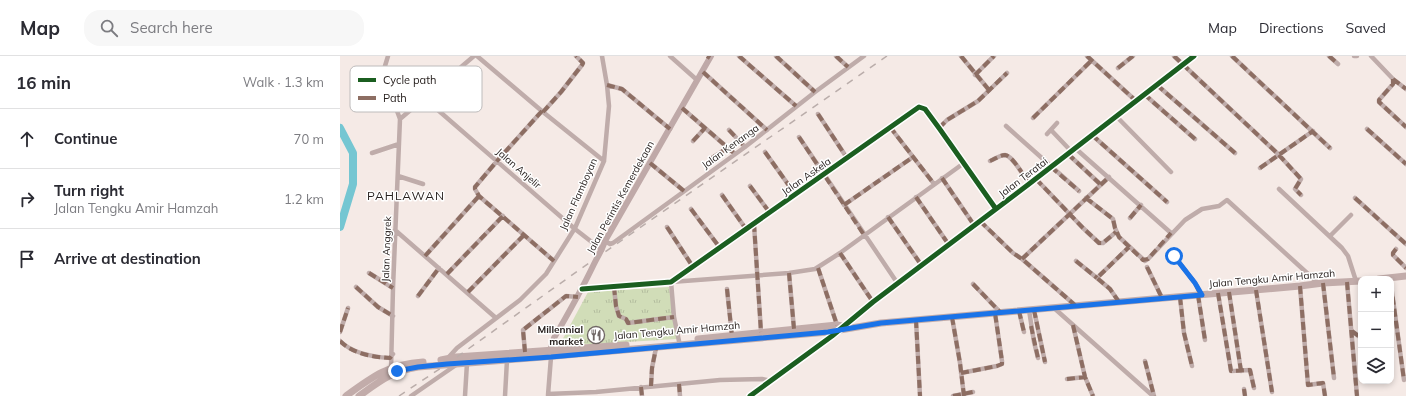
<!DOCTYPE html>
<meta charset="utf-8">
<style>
body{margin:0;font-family:Mulish,sans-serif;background:#f7f7f7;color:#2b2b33}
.controls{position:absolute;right:12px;bottom:12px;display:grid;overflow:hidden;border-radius:8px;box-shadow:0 2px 6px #0003}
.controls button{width:36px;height:36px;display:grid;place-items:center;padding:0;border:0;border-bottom:1px solid #e1e1e2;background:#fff;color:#2b2b33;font:20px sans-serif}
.stop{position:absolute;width:12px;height:12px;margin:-9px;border:3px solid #1a73e8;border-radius:50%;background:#fff}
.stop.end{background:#1a73e8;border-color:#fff;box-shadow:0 1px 4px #0008}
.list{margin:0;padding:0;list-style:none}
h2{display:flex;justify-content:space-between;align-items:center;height:52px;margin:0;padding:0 16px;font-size:17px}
h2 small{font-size:13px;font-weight:400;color:#7c7c81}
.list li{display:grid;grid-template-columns:26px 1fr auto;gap:12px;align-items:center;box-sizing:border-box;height:60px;padding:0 16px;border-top:1px solid #e1e1e2}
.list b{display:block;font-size:15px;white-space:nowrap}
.list p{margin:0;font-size:13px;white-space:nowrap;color:#7c7c81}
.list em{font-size:13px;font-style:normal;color:#7c7c81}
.icon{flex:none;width:22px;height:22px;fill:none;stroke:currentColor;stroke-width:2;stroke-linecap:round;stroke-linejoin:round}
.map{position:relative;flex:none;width:1066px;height:340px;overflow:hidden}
header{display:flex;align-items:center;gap:24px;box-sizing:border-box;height:56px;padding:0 20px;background:#fff;border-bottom:1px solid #e1e1e2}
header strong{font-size:19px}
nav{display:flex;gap:22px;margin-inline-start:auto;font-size:14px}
.search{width:280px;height:36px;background:#f7f7f7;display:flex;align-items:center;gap:10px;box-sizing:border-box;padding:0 14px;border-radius:16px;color:#7c7c81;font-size:15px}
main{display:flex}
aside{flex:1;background:#fff}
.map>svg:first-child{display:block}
</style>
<header>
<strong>Map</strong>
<div class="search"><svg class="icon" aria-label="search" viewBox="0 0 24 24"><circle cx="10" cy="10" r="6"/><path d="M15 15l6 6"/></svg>Search here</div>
<nav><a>Map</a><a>Directions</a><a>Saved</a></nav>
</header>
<main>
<aside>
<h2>16 min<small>Walk · 1.3 km</small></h2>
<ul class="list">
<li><svg class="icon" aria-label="ahead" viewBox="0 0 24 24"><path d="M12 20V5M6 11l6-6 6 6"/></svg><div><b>Continue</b></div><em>70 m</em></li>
<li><svg class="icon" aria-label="right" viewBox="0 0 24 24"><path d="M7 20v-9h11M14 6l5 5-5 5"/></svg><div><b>Turn right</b><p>Jalan Tengku Amir Hamzah</p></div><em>1.2 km</em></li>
<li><svg class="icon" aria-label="arrive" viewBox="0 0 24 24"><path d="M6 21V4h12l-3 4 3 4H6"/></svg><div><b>Arrive at destination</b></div></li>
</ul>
</aside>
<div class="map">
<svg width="1066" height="340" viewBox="0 0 1066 340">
<defs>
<pattern id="park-tufts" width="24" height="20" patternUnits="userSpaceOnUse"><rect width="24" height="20" fill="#d1ddb8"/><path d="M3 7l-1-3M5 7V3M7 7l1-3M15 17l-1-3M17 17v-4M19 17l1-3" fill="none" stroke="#b3bd9e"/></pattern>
</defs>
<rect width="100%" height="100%" fill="#f5eae6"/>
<path fill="url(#park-tufts)" d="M329,231L337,283L219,290L248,236Z"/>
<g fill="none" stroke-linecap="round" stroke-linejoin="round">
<path stroke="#75c6d2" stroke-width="8" d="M0,72L13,97V128L0,171"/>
<path stroke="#bfacaa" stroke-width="4.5" d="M48,0L45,10V18L47,28L60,63L53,232L51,314
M137,0L203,56L264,105
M330,0L357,24
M399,0L456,50
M436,0L475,36
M496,0L508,11
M621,0L649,34
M747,0L796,45
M834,0L938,98L961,123L955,133L961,139
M892,0L990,92
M989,0L998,8
M1014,0H1017
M1031,0L1053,23L1066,33
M778,12L793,0
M363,16L427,74
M635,19L654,0
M1053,23V28L1039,44V46L1066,71
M267,29L282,33L330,73
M817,29L895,97
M804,38L855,83
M84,42L235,173L262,194
M342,52L395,98
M202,55L157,105L135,131V133L139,140L214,205
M203,56L221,36L242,9L243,7L236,0
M478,58L507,102
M776,60L831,116
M693,62L751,5
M60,63L134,0
M666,70L739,135
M550,71L594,128
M599,72L607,64L638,45L667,17
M1027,73L1066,108
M389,74L405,91
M711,74L731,95
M707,78L717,67
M752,79L827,146
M459,81L558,228
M353,85L365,72
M735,92L831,177
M425,96L455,138
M32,97L59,88
M728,98L760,128
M372,102L387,92
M650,105C655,103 660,99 665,99C673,100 685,122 689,128
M310,107L344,135
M920,112L973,75
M58,120L83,128
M602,122L634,169
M696,123L743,172L759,187H763L776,176
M410,130L430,157
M939,133L1002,192L1008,200L1016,225
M382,139L406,173
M576,141L609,189
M746,142L773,163L775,172L779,181L805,205L808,203L845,164L862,153L879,150L887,144L978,227
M1015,142L1066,188
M504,149L573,101
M351,153L380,192
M548,161L582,210
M790,162L801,149
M640,165L673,197L682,203L736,250
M414,168L421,276
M327,171L353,211
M55,174L156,262
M990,180L1011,159
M265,185L270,188L273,187L405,91L475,36L524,0
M1056,193L1053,197V199L1066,212
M500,197L533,246
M85,200L139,140
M834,200L855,227L861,239
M682,203L769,121
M736,205L757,222
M807,211L822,242
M478,212L497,269
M29,217L53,232
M449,217L454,273
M107,218L163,160
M1007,226L1017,340
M983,227L994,322
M633,228L661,257
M1051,229L1064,324
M960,230L968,329L983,327L985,340
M16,231L38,251L53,260
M274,231L276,250L279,260L286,263L288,267L334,261
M242,233L331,226L579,51L585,53L599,72L656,153
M387,233L392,280
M916,234L932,336
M128,236L184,179
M889,236L901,315
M878,237L891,315L910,314L914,332
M858,239L865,284
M78,240L99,212
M840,241L844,277L852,310
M779,246L770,233L757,222L789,191
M714,252L813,340
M689,254L694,286L698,302
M694,254L705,306
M679,255L684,276
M612,261L620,307L624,340
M576,264L580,340
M733,269L745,321L753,340
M503,271L533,246L689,128L854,0
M1012,275L1021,282
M0,276L8,252
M0,285C13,298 33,301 50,302L53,298
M340,290L334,261L331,226L449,217L475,213L500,197L624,107
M185,296L183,274L226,240L238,241
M107,303L117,292L180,244L206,218L235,172L264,105L269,50L267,29L262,0
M805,305L814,340
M621,317L657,310L662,308V305L655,257
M727,323L745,321
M339,328L340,340
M311,330L312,312L316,292
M301,331L302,340
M904,333L905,340
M208,338L256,336L380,324L422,323L431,325
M208,339L211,301
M71,340L116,309
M125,340L127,307
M165,340L167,304
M613,340L633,336"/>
<path stroke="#bfa9a8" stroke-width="6" d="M210,299L211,291L214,282C228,258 242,233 254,208C258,200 262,194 265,185L371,0
M410,340L499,274"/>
<path stroke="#c2acaa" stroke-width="7" d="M1039,223L1066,220
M358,283L497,269L507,271
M101,304L116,301L286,289
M6,340C32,321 49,308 83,306
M19,340C40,325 52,315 78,311L203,301L488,276L541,267L960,230L983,227L1021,225"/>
<path stroke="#baadaa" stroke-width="1.5" stroke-dasharray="7 7" stroke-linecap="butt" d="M59,340L107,308L249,207L547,0"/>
<path stroke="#8d6e63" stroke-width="4" stroke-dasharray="8 4" stroke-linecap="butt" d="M367,0L370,2
M399,0L456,50
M436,0L475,36
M496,0L508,11
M621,0L649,34
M747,0L796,45
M834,0L938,98L961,123L955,133L961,139
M892,0L990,92
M989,0L998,8
M778,12L793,0
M363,16L427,74
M635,19L654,0
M1053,23V28L1039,44V46L1066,71
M1053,23L1066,33
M267,29L282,33L330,73
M817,29L895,97
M804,38L855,83
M342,52L395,98
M202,55L157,105L135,131V133L139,140L214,205
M203,56L221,36L242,9L243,7L236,0
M478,58L507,102
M693,62L751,5
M550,71L594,128
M599,72L607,64L638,45L667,17
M1027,73L1066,108
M389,74L405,91
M752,79L827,146
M459,81L524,179
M353,85L365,72
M425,96L455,138
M728,98L760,128
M372,102L387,92
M650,105C655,103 660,99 665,99C673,100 685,122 689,128
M310,107L344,135
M711,111L739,135
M920,112L973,75
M602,122L634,169
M696,123L743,172L759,187H763L776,176
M410,130L430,157
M382,139L406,173
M576,141L609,189
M746,142L773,163L775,172L779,181L803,204L808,203L831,177
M1015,142L1066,188
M504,149L573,101
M351,153L380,192
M548,161L582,210
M790,162L801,149
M640,165L673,197L682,203L736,250
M414,168L421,276
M327,171L353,211
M1056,193L1053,197V199L1066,212
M500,197L533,246
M85,200L139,140
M834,200L855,227L861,239
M682,203L769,121
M736,205L757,222
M807,211L822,242
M478,212L497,269
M29,217L53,232
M449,217L454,273
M107,218L163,160
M1050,222V223
M1007,226L1017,340
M983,227L994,322
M633,228L661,257
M1051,229L1064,324
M960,230L968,329L983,327L985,340
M16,231L38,251L53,260
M274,231L276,250L279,260L286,263L288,267L334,261
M387,233L392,280
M916,234L932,336
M128,236L184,179
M889,236L901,315
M878,237L891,315L910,314L914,332
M858,239L865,284
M78,240L99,212
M840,241L844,277L852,310
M779,246L770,233L757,222L789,191
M694,254L705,306
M679,255L684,276
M612,261L620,307L624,340
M576,264L580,340
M733,269L745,321L753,340
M691,270L698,302
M1012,275L1021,282
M0,276L8,252
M0,285C13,298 33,301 50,302L53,298
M185,296L183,274L226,240L238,241
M805,305L814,340
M621,317L657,310L662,308V305L655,257
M727,323L745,321
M339,328L340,340
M311,330L312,312L316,292
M301,331L302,340
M904,333L905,340
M613,340L633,336"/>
<g stroke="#fff" stroke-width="8">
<path id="cycleway" d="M242,233L331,226L579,51L585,53L599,72L656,153
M410,340L492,280L533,246L689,128L854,0"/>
</g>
<use href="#cycleway" stroke="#1b5e20" stroke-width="5"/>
</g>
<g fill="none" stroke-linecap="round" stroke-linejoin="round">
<path stroke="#1a73e8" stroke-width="5" d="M57,315L78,311L107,308L211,301L488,276L541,267L862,239L855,227L834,200"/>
</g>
<defs>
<g id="restaurant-ring" transform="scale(0.9)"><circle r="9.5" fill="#fff" stroke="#706765" stroke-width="1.5"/><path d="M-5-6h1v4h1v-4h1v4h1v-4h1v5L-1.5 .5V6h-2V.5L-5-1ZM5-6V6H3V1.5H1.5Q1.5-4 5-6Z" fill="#706765"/></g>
</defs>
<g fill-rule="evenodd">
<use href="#restaurant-ring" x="256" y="279"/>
</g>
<g text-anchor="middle" stroke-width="3" stroke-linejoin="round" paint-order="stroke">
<g font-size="10" fill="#28211f" stroke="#fff">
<text transform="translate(390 90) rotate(-36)" y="4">Jalan Kenanga</text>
<text transform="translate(179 112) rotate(41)" y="4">Jalan Anjelir</text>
<text transform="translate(466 120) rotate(-35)" y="4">Jalan Askela</text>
<text transform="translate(683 121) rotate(-37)" y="4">Jalan Teratai</text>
<text transform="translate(238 138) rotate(-66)" y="4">Jalan Flamboyan</text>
<text transform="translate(280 141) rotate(-61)" y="4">Jalan Perintis Kemerdekaan</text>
<text transform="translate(46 193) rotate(-88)" y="4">Jalan Anggrek</text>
<text transform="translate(932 222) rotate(-5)" y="4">Jalan Tengku Amir Hamzah</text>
<text transform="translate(337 274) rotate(-5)" y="4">Jalan Tengku Amir Hamzah</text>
</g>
<g font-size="10" font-weight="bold" fill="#28211f" stroke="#fff" text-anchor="end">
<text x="243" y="277">Millennial<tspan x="243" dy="12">market</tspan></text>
</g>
<g font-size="12" letter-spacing="1" fill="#28211f" stroke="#fff">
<text x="66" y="144">PAHLAWAN</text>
</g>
</g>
<rect x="10" y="10" width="132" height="46" rx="6" fill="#fff" stroke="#bebcbc" stroke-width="1"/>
<rect x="18" y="22" width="18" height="4" fill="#1b5e20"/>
<rect x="18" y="40" width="18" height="4" fill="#8d6e63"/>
<g font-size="11" fill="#28211f">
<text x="43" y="28">Cycle path</text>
<text x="43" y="46">Path</text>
</g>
</svg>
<div class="controls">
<button>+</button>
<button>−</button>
<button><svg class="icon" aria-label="layers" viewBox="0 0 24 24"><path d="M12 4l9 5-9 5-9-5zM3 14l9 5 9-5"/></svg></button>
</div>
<div class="stop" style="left:834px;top:200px"></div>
<div class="stop end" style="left:57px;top:315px"></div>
</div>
</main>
